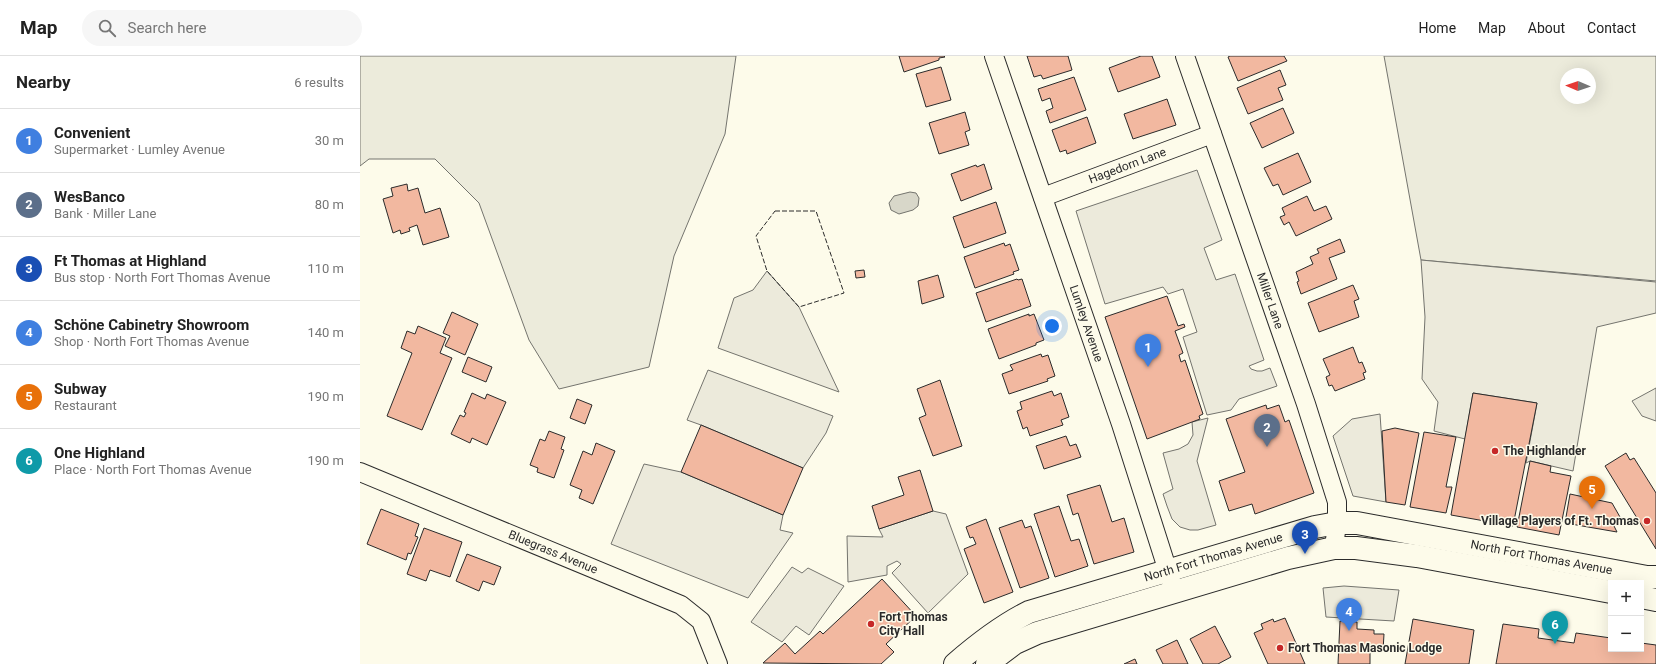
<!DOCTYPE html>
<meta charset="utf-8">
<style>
body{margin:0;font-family:Roboto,sans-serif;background:#f6f6f6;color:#222}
.controls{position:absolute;right:12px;bottom:12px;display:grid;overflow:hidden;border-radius:0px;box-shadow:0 4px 16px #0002}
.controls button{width:36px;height:36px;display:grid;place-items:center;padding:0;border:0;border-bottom:1px solid #e0e0e0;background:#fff;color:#222;font:20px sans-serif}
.compass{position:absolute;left:1200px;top:12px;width:36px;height:36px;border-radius:50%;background:#fff;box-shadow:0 4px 16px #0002;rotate:272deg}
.you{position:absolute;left:692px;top:270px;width:14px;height:14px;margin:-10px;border:3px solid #fff;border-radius:50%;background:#1a73e8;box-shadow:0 0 0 6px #1a73e833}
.badge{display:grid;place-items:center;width:26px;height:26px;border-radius:50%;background:#1a73e8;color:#fff;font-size:13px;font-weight:700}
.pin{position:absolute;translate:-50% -33px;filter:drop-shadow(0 1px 2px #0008)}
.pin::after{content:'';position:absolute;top:21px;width:14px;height:12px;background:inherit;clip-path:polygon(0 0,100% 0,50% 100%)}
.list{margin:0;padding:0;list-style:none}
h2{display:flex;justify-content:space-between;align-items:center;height:52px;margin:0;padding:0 16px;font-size:17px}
h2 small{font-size:13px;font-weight:400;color:#767676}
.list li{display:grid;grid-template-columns:26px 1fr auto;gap:12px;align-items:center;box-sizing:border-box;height:64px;padding:0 16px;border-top:1px solid #e0e0e0}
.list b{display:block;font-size:15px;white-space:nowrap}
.list p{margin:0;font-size:13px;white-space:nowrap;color:#767676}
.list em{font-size:13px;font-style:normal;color:#767676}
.icon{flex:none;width:22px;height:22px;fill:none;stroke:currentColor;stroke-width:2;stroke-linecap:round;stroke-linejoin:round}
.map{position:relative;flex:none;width:1296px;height:608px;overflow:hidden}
header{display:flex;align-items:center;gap:24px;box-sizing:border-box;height:56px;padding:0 20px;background:#fff;border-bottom:1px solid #e0e0e0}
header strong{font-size:19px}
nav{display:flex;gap:22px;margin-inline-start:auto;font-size:14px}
.search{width:280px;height:36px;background:#f6f6f6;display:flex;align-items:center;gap:10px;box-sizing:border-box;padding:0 14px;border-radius:22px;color:#767676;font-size:15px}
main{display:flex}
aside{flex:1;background:#fff}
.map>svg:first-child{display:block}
</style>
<header>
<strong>Map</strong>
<div class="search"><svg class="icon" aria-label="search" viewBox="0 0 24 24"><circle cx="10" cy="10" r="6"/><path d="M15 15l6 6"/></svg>Search here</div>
<nav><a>Home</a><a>Map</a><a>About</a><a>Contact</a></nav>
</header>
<main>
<aside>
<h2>Nearby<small>6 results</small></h2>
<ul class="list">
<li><span class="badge" style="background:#3f7fe0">1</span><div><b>Convenient</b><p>Supermarket · Lumley Avenue</p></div><em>30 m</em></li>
<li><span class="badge" style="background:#5c6f8a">2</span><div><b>WesBanco</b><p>Bank · Miller Lane</p></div><em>80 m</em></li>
<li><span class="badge" style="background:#1a4fb4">3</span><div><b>Ft Thomas at Highland</b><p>Bus stop · North Fort Thomas Avenue</p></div><em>110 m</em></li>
<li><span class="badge" style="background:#3f7fe0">4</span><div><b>Schöne Cabinetry Showroom</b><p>Shop · North Fort Thomas Avenue</p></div><em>140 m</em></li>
<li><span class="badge" style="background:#e8710a">5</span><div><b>Subway</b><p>Restaurant</p></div><em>190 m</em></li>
<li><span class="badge" style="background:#0f9aa8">6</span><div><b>One Highland</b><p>Place · North Fort Thomas Avenue</p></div><em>190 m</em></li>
</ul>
</aside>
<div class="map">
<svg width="1296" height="608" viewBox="0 0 1296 608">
<rect width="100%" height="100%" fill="#fdfbea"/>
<path fill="#ecebdb" stroke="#74746e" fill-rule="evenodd" d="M0,0H376L365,78L314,200L289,311L199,333L169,284L119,147L75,103H9L0,110Z
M1024,0H1296V225L1061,204ZM1206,18H1230V42H1206Z"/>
<path fill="#eceadb" stroke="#74746e" d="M837,114L862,184L844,192L856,224L875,218L904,304L889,310L891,313L897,315H902L910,312L917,330L879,343L871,354L847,359L823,281L837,276L823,233L808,238L803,231L745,248L716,155Z
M1061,204L1296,226V257L1237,271L1213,415L1170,405L1166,407L1177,347L1113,337L1105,383L1074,375L1078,346L1062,323L1065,261Z
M407,215L439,251L479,336L358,292L374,242L393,234Z
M348,314L473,360L466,377L443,412L341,369L327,364Z
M1296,332V365L1282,360L1272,345Z
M1020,358L1026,446L993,440L973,380L992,363Z
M848,362L837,405L856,469L838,474H830L820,471L812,463L807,450L803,438L813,433L803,397L819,393L828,388L833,379L832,366Z
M284,408L321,416L423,459L420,474L433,477L388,542L251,488Z
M573,455L586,458L608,518L568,557L532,517L541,508L537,505L527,510V519L488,526L487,480L523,481L519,473Z
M432,511L442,517L448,512L484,530L449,579L436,570L422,586L391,566Z
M984,530L1039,534L1034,565L966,561L963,532Z"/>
<path fill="#d8d7c9" stroke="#74746e" d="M550,136L556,137L559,142L558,150L553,154L539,158L531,154L529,147L534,140Z"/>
<path fill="#f2b8a0" stroke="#2b2b2b" d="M539,0H584L585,1L579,2V4L544,16Z
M667,0H708L712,14L683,23L681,19L674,21Z
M781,0H792L800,21L758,36L749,12Z
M870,0H924L927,5L878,25L868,1Z
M581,11L591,44L566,51L556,18Z
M920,14L926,29L918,32L923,44L888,58L877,32Z
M714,21L726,54L690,67L686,55L693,52L690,42L682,45L678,33Z
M807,43L816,69L773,83L764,58Z
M923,52L934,77L902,92L890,67Z
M605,56L610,74L605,76L609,89L579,98L569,67Z
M727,61L736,87L707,98L706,94L700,96L692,74Z
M938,97L951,126L923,139L918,128L913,130L904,112Z
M624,108L632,133L601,145L591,118L616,109L617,111Z
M47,128L48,135L58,132L65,157L80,152L89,181L63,189L57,169L49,172L50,175L41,178L40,174L33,177L23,143L33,140L31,132Z
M947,140L954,155L966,150L972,163L936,180L929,166L924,169L920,161L925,159L922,152Z
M636,146L646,177L604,192L593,161Z
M980,183L985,196L969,202L977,223L941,238L937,226L939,225L936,216L953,208L950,201L959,197L957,193Z
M644,187L645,190L650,188L659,214L653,216L654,218L615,232L604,201Z
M504,214L505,221L496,222L495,215Z
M578,219L584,241L562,248L558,225Z
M657,223L658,224L662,223L671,250L626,266L616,237Z
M993,229L999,243L994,245L999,261L959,276L948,247Z
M807,240L818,270L824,268L825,271L815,275L823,297L819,299L821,306L825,304L843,358L839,360L840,363L787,383L745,261Z
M92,256L118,268L105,299L85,290L90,280L83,277Z
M669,258V260L674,258L684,284L676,287V289L639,303L628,273Z
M58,270L86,282L80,297L92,302L62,374L27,360L52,297L41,292L47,275L55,278Z
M993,291L999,307L1002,306L1006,316L1003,317L1005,323L975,335L972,329L969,330L966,321L970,319L963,303Z
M681,298L682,301L688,299L695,320L687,323L688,325L649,338L642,318L653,314L650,309Z
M108,301L132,311L126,326L102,316Z
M580,324L602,390L573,400L559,362L566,359L557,333Z
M692,335L694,340L701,337L709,361L701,364L703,369L670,380L667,371L663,373L657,355L662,353L660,346Z
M112,337L125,343L127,338L146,346L127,389L112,382L110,387L91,378L100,359L104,361L106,357L104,356Z
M1113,337L1177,347L1153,470L1091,459Z
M217,343L232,349L225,368L210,362Z
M906,349L907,353L919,349L925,366L929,364L954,437L895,458L892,448L869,455L859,425L885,416L866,363Z
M341,369L443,412L423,459L321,416Z
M1035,372L1059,377L1045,449L1026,446L1022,375Z
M189,375L205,381L201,393L204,394L194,422L177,416L178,412L170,409L180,383L185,385Z
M1064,376L1096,381L1086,431H1092L1086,457L1050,451Z
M706,380L710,390L716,388L721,401L684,413L676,390Z
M236,387L255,395L233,448L219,442L222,434L210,429L223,395L232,399Z
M1266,397L1270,404L1274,402L1296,437V493L1245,410Z
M1170,405L1191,410L1190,416L1211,420L1199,479L1157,471Z
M560,414L573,455L519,473L512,450L544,439L538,421Z
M740,429L752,466L764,462L774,496L734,508L718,457L713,459L707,439Z
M1210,438L1252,447L1260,461L1252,466L1257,476L1205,467Z
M699,450L711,485L719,483L728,510L695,521L674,458Z
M21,453L59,468L55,480L58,481L51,498L48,497L46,504L7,488Z
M626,463L653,536L624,547L604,493L616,488L613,481L610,482L606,471Z
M662,464L665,472L671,470L689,522L660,532L639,472Z
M64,472L102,486L90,521L70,514L66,525L47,518Z
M107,498L141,511L134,529L123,525L119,535L96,525Z
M522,523L556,560L526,588L534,596L521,608L403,607L425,587L435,598L460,575L463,578Z
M925,562L945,608H908L894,577L903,573L901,568L906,566L913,563L914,566Z
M1053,563L1114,574L1109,608H1045Z
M980,565L997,566V573L1014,574V578H1024L1023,595H1010V608H978Z
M1143,568L1179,573L1178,582L1214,587L1216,577L1251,582V593H1281V587L1296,589V608H1136Z
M855,570L871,601L858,608H843L830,583Z
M817,584L828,608H803L796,594Z
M775,603L777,608H764Z"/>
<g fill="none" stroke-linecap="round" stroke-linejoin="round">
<g stroke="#2b2b2b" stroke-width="20">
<g id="minor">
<path id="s1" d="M634,0L761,368L812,528"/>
<path id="s2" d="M825,0L946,348L977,446V467L974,492"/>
<path id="s3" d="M683,141L852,78"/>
<path id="s4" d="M0,416L321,549L341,565L358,608"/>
</g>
</g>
<g stroke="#2b2b2b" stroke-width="24">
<g id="secondary">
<path d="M1281,541L1296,544"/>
<path id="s5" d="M595,608C618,588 641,570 669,556L955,471L977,467H997L1287,521H1296"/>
<path d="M627,608L655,587L677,577L928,502L974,492H996L1057,500L1251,536"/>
</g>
</g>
<use href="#minor" stroke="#fdfbea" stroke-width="18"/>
<use href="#secondary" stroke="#fdfbea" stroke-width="22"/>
<path stroke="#2b2b2b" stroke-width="1" stroke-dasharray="5 2" stroke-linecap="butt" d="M415,155H456L484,237L439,251L407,215L396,180Z"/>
</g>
<g fill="#c62828" stroke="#fdfbea" stroke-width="1.5">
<circle cx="1135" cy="395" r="4"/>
<circle cx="1287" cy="465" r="4"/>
<circle cx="511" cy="568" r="4"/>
<circle cx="920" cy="592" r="4"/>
</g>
<g text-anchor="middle" stroke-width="3" stroke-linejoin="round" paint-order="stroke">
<g font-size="12" fill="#2b2b2b" stroke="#fdfbea">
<text dy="4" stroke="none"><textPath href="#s3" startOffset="90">Hagedorn Lane</textPath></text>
<text dy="4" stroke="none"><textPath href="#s2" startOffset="259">Miller Lane</textPath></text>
<text dy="4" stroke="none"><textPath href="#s1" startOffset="283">Lumley Avenue</textPath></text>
<text dy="4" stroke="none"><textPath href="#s4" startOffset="209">Bluegrass Avenue</textPath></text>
<text dy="4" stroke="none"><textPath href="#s5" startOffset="283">North Fort Thomas Avenue</textPath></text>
<text dy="4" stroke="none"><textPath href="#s5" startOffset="619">North Fort Thomas Avenue</textPath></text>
</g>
<g font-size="12" font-weight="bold" fill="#2b2b2b" stroke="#fdfbea" text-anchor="start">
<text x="1143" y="399">The Highlander</text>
<text x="1279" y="469" text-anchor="end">Village Players of Ft. Thomas</text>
<text x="519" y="565">Fort Thomas<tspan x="519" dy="14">City Hall</tspan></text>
<text x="928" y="596">Fort Thomas Masonic Lodge</text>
</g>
</g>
</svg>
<div class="controls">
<button>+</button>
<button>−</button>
</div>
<svg class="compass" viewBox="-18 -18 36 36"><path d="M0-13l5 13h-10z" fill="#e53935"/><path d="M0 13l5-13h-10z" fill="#767676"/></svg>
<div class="you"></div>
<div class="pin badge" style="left:788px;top:311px;background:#3f7fe0">1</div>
<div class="pin badge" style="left:907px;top:391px;background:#5c6f8a">2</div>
<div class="pin badge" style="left:945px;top:498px;background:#1a4fb4">3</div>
<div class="pin badge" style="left:989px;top:575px;background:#3f7fe0">4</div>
<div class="pin badge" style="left:1232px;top:453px;background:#e8710a">5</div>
<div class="pin badge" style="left:1195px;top:588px;background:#0f9aa8">6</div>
</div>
</main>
